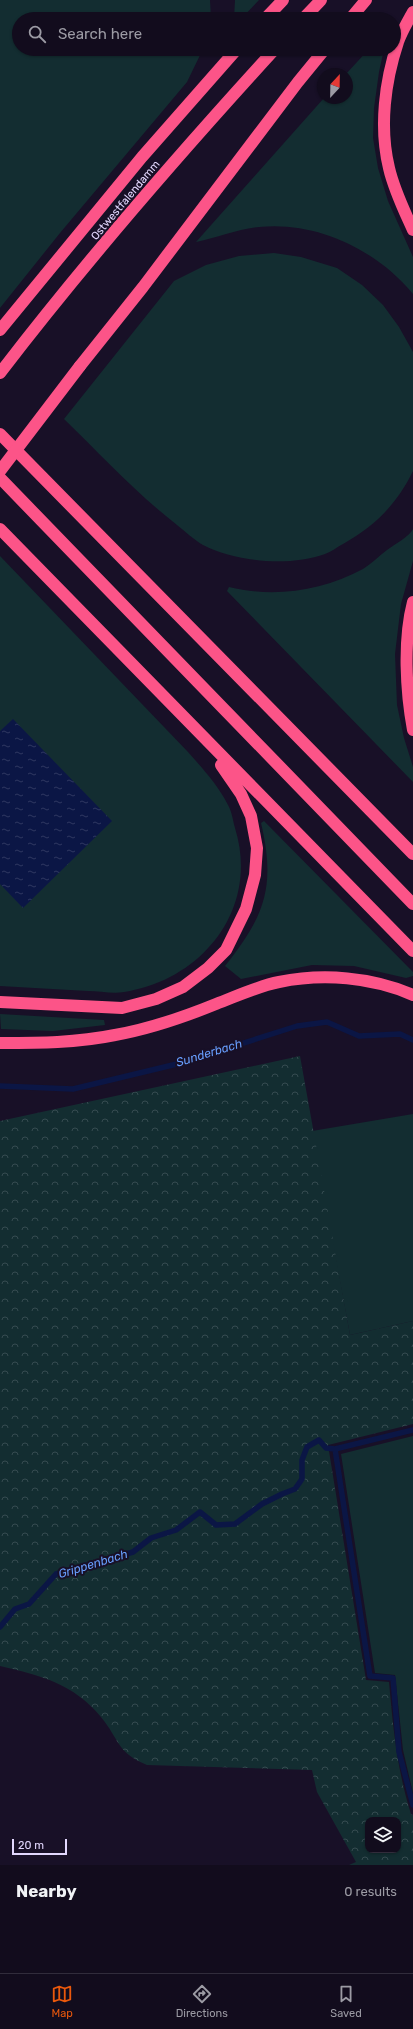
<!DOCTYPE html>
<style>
body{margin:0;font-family:Rubik,sans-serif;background:#1b1526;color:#f1f3f6}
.controls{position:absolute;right:12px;bottom:12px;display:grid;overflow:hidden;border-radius:8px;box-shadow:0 1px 3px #0004}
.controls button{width:36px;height:36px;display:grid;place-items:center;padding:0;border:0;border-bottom:1px solid #312c3b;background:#120c1d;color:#f1f3f6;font:20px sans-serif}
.compass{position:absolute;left:317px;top:68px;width:36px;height:36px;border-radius:50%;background:#120c1d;box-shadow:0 1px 3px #0004;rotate:22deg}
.scale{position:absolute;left:12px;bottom:10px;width:55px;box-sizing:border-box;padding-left:4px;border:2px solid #e2d7fe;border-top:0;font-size:11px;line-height:14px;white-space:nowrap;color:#e2d7fe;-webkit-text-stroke:3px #181027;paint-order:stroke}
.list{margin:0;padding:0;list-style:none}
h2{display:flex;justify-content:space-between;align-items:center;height:52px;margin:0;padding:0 16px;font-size:17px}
h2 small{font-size:13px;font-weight:400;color:#9c9ba4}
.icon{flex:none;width:22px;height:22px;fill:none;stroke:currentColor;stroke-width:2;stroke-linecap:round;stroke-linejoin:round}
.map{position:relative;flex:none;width:413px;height:1865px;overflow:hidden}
.search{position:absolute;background:#120c1d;box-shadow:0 1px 3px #0004;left:12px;right:12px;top:12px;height:44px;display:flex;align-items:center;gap:10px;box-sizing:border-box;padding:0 14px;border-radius:22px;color:#9c9ba4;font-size:15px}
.sheet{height:108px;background:#120c1d}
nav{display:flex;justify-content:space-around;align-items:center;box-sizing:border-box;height:56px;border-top:1px solid #312c3b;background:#120c1d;font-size:11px;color:#9c9ba4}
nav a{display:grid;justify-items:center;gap:2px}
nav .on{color:#ea580c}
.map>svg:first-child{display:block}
</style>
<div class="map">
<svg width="413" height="1865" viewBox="0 0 413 1865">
<defs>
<pattern id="forest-crowns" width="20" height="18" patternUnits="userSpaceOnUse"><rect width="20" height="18" fill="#132d31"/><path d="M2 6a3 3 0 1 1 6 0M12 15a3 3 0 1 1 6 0" fill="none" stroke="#354b50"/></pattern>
<pattern id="water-ripples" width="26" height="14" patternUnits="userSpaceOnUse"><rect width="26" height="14" fill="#0b1645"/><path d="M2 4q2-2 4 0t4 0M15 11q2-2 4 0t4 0" fill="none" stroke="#2e3761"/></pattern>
</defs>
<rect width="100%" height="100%" fill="#181027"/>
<path fill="#132d31" d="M0,0H210L211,19H19V49H203L187,82L60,233L0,308Z
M235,0H259L241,19H234Z
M369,49H384L379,72L374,108L373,138L378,168L388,201L413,257V294C377,250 317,221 259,227C238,229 217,238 196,242L324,98H347L346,74Z
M274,253L301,257L337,268L362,285L383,305L399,327L413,352V471C397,504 375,526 343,544C337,547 331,552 325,554C289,567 236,562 203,545C194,540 185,531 177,525C136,493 101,455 64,419L174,281L206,265L239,256Z
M413,529V561L401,604L395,654L397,705L404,738L413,767V782L227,591L229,587C274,598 322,591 363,569C371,564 379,556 387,550C395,544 409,537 413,529Z
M0,556L188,752C203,769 218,785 228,805C232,812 233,821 235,828C260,908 203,980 124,992C113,994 99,991 88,991C58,989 29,988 0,986Z
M264,821L413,972V976L406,978L354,966L312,965L241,979L225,966C265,916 276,886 261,823Z
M0,1014L104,1020L105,1025L53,1031L1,1029Z
M413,1114V1321L350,1335L312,1131Z
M413,1436V1793L403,1750L395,1675L375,1673L341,1454Z"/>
<path fill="url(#forest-crowns)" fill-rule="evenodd" d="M300,1056L350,1335L413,1321V1424L328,1445L366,1680L389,1682C393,1727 397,1770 411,1814L413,1815V1865H349L356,1862L317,1792L312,1770L147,1765C116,1752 120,1740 101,1717C74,1684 40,1675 0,1666V1121ZM368,1820H398V1850H368Z"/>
<path fill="url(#water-ripples)" d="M13,719L112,821L23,908L0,884V731Z"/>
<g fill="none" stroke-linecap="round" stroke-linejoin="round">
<path stroke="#0b1645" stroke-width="5.5" d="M0,1086L73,1089L181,1063L297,1026L327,1022L359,1036L400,1034L413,1040
M335,1449L370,1676L393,1678L399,1752L413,1805
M0,1627L15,1609L29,1604L56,1574L133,1552L151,1538L176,1530L200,1512L216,1525L235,1524L262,1504L282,1494L295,1489L302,1479V1460L307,1447L319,1440L326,1448L335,1449L413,1430"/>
<path stroke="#fc5488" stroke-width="12" d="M413,12C408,21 402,31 398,42C385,81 379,127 389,168C394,190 404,210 413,230
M265,19L283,0
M303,19L321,0
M350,19L366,0
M0,330L142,157L237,49
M80,366L143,287L298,82L325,49
M0,373C86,261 180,153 275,49
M0,434L413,854
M0,478L413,904
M0,529L413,951
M413,602C403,640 406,692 413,730
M0,1002L122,1008L156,999L183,987L208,968L226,950L246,909L255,875L257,848L251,816L241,794L221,765
M0,1043C39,1043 76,1043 115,1035C149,1029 184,1017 216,1004C237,996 258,986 279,982C323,973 372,977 413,995"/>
<path stroke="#fc5488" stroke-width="12" d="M0,471L80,366"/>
</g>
<g text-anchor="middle" stroke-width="4" stroke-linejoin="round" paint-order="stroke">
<g font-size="11" fill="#e2d7fe" stroke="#181027">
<text transform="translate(125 200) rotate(-50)" y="4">Ostwestfalendamm</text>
</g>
<g font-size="12" font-style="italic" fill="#679dfc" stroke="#181027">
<text transform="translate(209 1053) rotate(-17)" y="4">Sunderbach</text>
<text transform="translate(93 1564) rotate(-17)" y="4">Grippenbach</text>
</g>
</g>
</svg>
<div class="controls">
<button><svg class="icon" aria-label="layers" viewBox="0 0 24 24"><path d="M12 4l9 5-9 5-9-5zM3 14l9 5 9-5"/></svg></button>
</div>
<svg class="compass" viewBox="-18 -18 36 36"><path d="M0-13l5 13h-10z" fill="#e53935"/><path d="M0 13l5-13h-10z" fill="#9c9ba4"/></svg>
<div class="scale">20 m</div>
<div class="search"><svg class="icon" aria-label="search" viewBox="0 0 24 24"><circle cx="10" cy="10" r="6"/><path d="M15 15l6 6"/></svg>Search here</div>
</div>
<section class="sheet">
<h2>Nearby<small>0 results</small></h2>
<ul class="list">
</ul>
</section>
<nav>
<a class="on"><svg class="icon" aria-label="map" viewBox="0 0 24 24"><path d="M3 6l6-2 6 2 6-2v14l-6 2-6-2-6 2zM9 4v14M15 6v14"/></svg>Map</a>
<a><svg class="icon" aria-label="directions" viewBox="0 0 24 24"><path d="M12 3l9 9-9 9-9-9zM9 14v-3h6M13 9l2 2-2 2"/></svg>Directions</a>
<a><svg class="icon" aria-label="saved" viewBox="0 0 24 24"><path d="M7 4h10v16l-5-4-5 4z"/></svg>Saved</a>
</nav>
